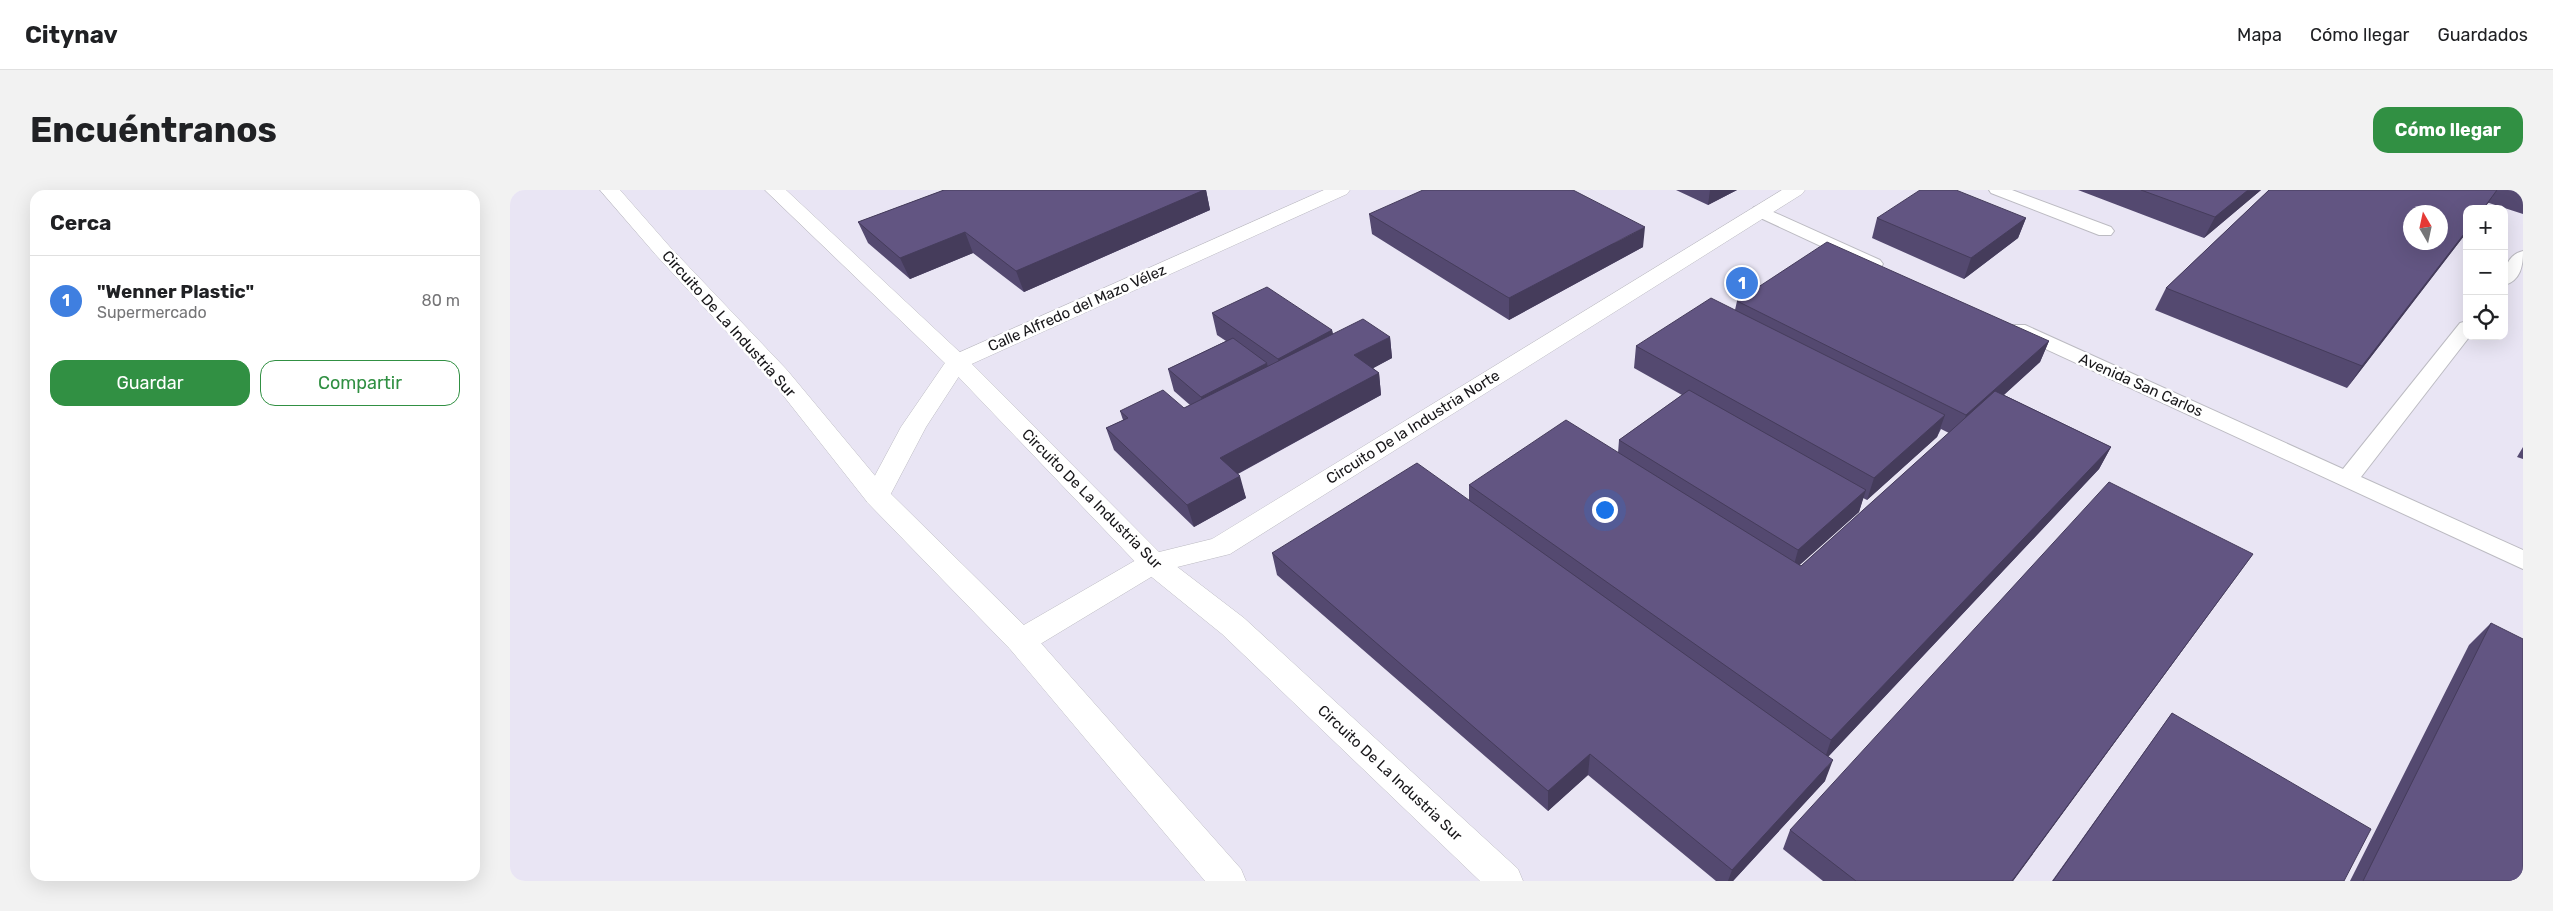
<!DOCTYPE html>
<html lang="es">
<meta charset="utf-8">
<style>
body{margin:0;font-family:Rubik,sans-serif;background:#f2f2f2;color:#202124}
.controls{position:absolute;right:15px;top:15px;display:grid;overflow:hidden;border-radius:10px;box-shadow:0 5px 20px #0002}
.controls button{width:45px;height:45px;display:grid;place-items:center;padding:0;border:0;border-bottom:1px solid #e0e0e0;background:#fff;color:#202124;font:25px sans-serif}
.compass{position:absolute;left:1893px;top:15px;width:45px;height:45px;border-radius:50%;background:#fff;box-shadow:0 5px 20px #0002;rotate:351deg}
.you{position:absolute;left:1094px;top:319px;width:18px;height:18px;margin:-12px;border:4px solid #fff;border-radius:50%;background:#1a73e8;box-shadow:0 0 0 8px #1a73e833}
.badge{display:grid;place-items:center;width:32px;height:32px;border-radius:50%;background:#319043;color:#fff;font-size:16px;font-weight:700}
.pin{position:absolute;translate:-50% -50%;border:2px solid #fff;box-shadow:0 1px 5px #0006}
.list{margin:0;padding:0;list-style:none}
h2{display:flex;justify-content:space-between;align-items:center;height:65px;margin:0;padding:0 20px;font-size:21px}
h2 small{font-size:16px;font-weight:400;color:#757577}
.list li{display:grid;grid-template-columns:32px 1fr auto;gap:15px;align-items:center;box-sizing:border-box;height:90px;padding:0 20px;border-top:1px solid #e0e0e0}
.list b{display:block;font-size:19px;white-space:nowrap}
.list p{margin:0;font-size:16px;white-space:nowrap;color:#757577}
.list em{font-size:16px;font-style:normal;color:#757577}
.actions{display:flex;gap:10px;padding:15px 20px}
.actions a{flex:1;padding:11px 0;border:1px solid #319043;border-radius:15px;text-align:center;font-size:18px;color:#319043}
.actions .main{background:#319043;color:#fff}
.icon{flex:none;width:28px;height:28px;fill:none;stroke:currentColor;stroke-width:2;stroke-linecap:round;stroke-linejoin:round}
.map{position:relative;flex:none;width:2013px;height:691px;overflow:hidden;border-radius:15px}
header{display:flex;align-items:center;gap:30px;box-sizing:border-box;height:70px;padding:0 25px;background:#fff;border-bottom:1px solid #e0e0e0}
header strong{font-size:24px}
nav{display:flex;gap:28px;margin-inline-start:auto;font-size:18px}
.intro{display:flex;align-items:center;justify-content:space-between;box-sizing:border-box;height:120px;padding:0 30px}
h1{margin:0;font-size:35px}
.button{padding:12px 22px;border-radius:15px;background:#319043;color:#fff;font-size:18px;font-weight:700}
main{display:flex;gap:30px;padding:0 30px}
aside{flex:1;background:#fff;border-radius:15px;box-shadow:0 5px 20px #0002}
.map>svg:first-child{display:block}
</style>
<header>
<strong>Citynav</strong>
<nav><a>Mapa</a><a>Cómo llegar</a><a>Guardados</a></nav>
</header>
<div class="intro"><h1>Encuéntranos</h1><a class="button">Cómo llegar</a></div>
<main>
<aside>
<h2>Cerca<small></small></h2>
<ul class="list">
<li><span class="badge" style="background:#3f7fe0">1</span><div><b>&quot;Wenner Plastic&quot;</b><p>Supermercado</p></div><em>80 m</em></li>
</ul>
<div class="actions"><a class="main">Guardar</a><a>Compartir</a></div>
</aside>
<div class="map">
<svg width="2013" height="691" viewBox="0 0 2013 691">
<rect width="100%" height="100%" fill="#f5f3fb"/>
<path fill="#e9e5f4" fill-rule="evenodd" d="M0,0H2013V691H0ZM1957,19H1994V146H1957ZM1900,22H1930V52H1900Z"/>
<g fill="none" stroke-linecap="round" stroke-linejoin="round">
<g stroke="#bcbbc2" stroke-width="2">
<path id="lane" d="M1479,0H1502L1601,37L1604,41L1601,45H1589L1481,3Z
M1250,16L1370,70L1373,74L1370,78H1358L1244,25L1242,21L1244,17Z
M2013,61C2013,75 2011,91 1994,95C1994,81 1996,65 2013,61Z
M1957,131V146H1960L1851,287L2013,360V379L1501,143L1498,139L1501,135H1515L1833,279L1950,133Z"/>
</g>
<g stroke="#bcbbc2" stroke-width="1">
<path id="street" d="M814,0H840L837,4L455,177L416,237L376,313L367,315L358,313L354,306L391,237L439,167Z
M1272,0H1295L1292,4L720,364L651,381L522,459L511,463L500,459L496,451L500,443L633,366L702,349Z"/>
</g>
<g stroke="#bcbbc2" stroke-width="1">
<path id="secondary" d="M90,0H110L160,57L277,180L376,299L522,443L731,679L736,691H695L500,459L358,313L261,190L146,65Z
M255,0H276L455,167L653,366L734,428L1008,679L1013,691H970L712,444L633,380L439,177Z"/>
</g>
<use href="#lane" fill="#fff" fill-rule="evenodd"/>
<use href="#street" fill="#fff" fill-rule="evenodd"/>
<use href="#secondary" fill="#fff" fill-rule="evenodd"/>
</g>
<path fill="#544970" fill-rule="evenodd" d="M434,0H696L700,20L514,102L463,63L400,89L358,53L348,32Z
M1166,0H1227L1198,15Z
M1568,0H1751L1694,48Z
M1759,0H2013V24L1979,13L1957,19V42L1837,198L1645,120L1656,98Z
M859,24L1133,57L999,130L862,44Z
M1367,28H1516L1508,48L1454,89L1362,48Z
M1227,111L1539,151L1530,172L1494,205L1601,257L1589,279L1318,567L1315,591L1223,691H1206L1078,585L1038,621L767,385L762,363L959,310V295L1108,263L1109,250L1172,205L1124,178L1126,156L1225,120ZM1431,239L1439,243L1291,376L1289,375L1349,322L1353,308L1357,310L1427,247Z
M702,123L822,140L823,144L880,147L882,168L863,178L869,183L871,205L728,284L736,308L684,337L604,260L596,238L613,230L610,221L674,218L680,215L664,201L658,179L716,151L707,145Z
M2013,257V269L2007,267Z
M1743,364L1503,691H1313L1273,659L1280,640Z
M1981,433L2013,691H1840L1959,455Z
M1662,523L1834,691H1542Z"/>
<path fill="#453c5b" d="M694,0H696L700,20L514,102L506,81Z
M1200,0H1227L1198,15Z
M1738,0H1751L1694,48L1705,27Z
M1987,0L1974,19H1973Z
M1516,28L1508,48L1454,89L1461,68Z
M1135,37L1133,57L999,130V108Z
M1957,40V42L1837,198L1852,176Z
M455,42L463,63L400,89L390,68Z
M822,140L826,161L772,190L768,169Z
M880,147L882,168L847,187L844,165Z
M1539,151L1530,172L1447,247L1456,225Z
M757,173L761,195L696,229L691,207Z
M869,183L871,205L716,290L710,268Z
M1435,225L1427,247L1357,310L1364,288Z
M1601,257L1589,279L1314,571L1321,550Z
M730,286L736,308L684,337L677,315Z
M1356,300L1349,322L1282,382L1288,360Z
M1743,364L1503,691H1502Z
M1080,564L1078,585L1038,621V601Z
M1323,570L1315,591L1223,691H1218L1222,680Z"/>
<path fill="#625582" stroke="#453c5b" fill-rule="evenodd" d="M434,0H694L506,81L455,42L390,68L348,32Z
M913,0H1063L1135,37L999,108L859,24Z
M1410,0H1446L1516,28L1461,68L1367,28Z
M1631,0H1738L1705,27Z
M1759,0H1987L1973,19H1957V40L1852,176L1656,98ZM1900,22H1930V52H1900Z
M1317,52L1539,151L1456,225L1227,111Z
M757,97L822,140L768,169L702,123Z
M1201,108L1435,225L1364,288L1126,156Z
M853,129L880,147L844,165L869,183L710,268L730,286L677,315L596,238L618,228L610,221L653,200L674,218Z
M723,148L757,173L691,207L658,179Z
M1179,200L1356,300L1288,360L1109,250Z
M1485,201L1601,257L1321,550L959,295L1056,230L1291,376Z
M907,273L1323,570L1222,680L1080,564L1038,601L762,363Z
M1599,292L1743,364L1502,691H1346L1280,640Z
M1981,433L2013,449V691H1853Z
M1662,523L1861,639L1834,691H1543Z"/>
<g text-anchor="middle" stroke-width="5" stroke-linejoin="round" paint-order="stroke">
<g font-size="15" fill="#18171a" stroke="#fff">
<text transform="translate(567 118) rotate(-24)" y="5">Calle Alfredo del Mazo Vélez</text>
<text transform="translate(219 134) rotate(48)" y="5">Circuito De La Industria Sur</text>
<text transform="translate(1631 195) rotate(24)" y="5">Avenida San Carlos</text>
<text transform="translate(903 237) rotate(-32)" y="5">Circuito De la Industria Norte</text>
<text transform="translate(582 309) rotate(45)" y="5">Circuito De La Industria Sur</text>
<text transform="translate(880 583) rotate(43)" y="5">Circuito De La Industria Sur</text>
</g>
</g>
</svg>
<div class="controls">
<button>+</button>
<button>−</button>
<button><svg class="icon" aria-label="locate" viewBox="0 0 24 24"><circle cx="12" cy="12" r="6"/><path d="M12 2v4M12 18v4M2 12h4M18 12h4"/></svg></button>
</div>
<svg class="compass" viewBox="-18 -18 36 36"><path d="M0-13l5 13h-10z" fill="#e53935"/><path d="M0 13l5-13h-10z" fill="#757577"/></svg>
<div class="you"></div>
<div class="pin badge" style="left:1232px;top:93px;background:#3f7fe0">1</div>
</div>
</main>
